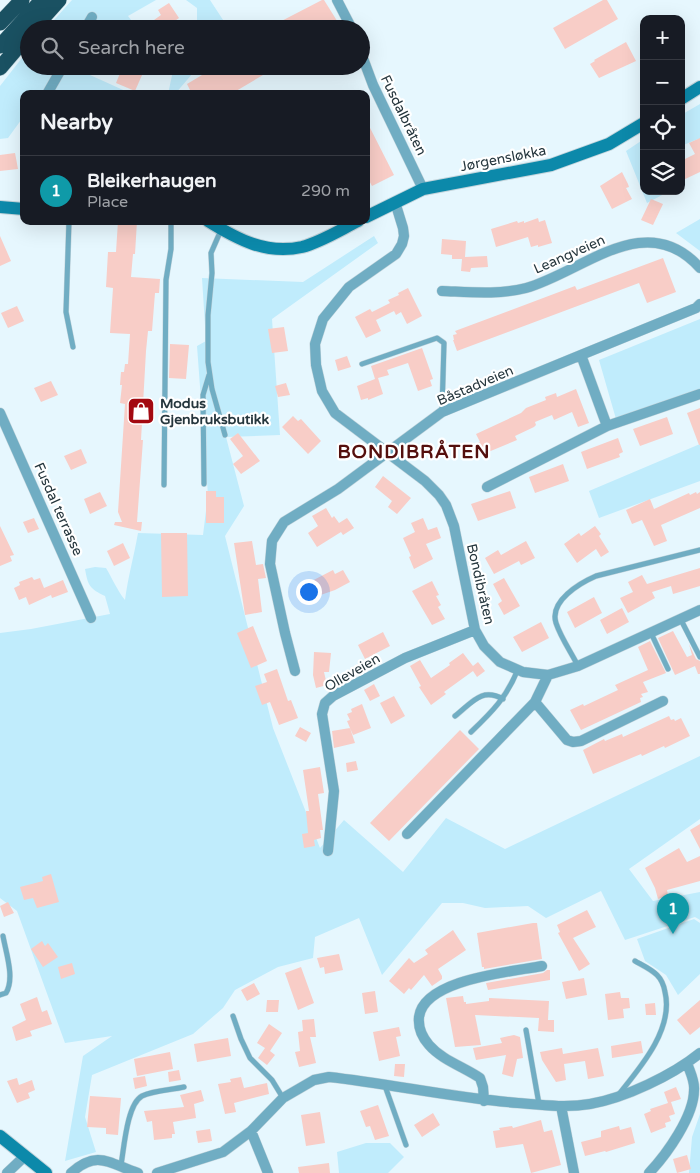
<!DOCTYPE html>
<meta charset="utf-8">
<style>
body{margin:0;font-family:"Varela Round",sans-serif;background:#20242c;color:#f1f3f6}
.controls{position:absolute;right:15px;top:15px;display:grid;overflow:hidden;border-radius:10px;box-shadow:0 5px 20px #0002}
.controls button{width:45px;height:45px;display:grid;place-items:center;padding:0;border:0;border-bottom:1px solid #363941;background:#171b24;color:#f1f3f6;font:25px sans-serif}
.you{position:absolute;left:308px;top:591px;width:18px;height:18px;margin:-12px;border:4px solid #fff;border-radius:50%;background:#1a73e8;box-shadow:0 0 0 8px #1a73e833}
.badge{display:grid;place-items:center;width:32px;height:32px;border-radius:50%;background:#ce8a8f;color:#fff;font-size:16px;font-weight:700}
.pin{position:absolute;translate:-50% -41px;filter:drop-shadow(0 1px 2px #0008)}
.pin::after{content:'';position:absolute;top:26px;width:18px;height:15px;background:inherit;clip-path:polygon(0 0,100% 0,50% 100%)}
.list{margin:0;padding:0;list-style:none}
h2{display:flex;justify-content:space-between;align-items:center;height:65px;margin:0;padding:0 20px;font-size:21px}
h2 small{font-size:16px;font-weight:400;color:#9ea1a6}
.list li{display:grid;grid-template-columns:32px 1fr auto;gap:15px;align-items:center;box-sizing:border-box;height:70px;padding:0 20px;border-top:1px solid #363941}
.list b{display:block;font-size:19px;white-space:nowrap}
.list p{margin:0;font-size:16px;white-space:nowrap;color:#9ea1a6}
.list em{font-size:16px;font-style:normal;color:#9ea1a6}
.icon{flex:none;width:28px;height:28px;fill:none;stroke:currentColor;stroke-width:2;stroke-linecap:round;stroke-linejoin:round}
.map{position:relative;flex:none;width:700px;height:1173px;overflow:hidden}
.search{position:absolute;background:#171b24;box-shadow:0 5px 20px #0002;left:20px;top:20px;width:350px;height:55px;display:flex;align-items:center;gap:12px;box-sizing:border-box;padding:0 18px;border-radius:28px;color:#9ea1a6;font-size:19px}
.panel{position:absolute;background:#171b24;box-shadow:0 5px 20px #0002;left:20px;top:90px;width:350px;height:135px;border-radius:10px}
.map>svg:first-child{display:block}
</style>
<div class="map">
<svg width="700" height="1173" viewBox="0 0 700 1173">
<rect width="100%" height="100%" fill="#e6f7fe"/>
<path fill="#c0ecfc" d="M72,0H156L128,16L138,29H46Z
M186,0H210L229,29H197V8Z
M29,49V66H93L90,75L132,94H24V116L8,138L0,139V86Z
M174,66H199L175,94H168Z
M700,104V143L698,139L681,146V115Z
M644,139V191L668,192L647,203L626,151Z
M700,219V251L676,233Z
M374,236L378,243L272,319L280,435L226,437L244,506L225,536L273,728L320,848L344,820L403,872L446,818L505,849L700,756V819L629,869L653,901L700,892V920L695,917L625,940L601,891L546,918L528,906L485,908L463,903H442L382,975L359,918L315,937L313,958L278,967L235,990L223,1008L193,1034L92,1075L85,1117L96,1152L65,1161L83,1056L112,1036L65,1043L17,911L0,898V633L31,629L110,614L105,596C90,589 88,586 85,569L95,567L106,568C112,578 117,590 125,600C128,577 134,556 138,533L203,535L208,495L197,346L206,341L202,278L303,282Z
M700,319V389L616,419L599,360Z
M700,444V481L599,518L589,491Z
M694,919L700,923V974L678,995L666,975L645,961L637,939Z
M700,1114V1173H689L692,1137Z
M366,1143H390L404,1157L388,1173H339L337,1152Z"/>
<path fill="#f8cdc7" d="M322,0H324L339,24L331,29H266Z
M603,0H607L618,19L565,49L553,28Z
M169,3L179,18L169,25L171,29H160L154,20L161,15L158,10Z
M626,42L636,61L599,78L590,64L595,61L594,60Z
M123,66H146L135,91L116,83Z
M217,66H258L263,75L231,94H192L187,84Z
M366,120L394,175L372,186L366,175Z
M700,138V172L681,181V161L695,154L689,143Z
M15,153L18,169L0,171V155Z
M622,172L628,184L629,187L626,188L632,199L612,209L600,186Z
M651,199L663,204L653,225L641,220Z
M538,218L539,222L545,220L552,243L538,247V245L531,247L528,237L496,247L491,229L517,221L518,223L524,221V223Z
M118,221H137L135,254H133L131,277L160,279L159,293H155L152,331H148L146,351L141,440H143L137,522H142L141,531L114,525L115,522H122L118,512L125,404L120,403L122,385H120L121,372H124L125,364H128L130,334L110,333L113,288L106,287L108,252H116Z
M0,236L11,261L0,266Z
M442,239L466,241L465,257L487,256L488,267L471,268L470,272L461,271L462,259H452V255L441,254Z
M663,258L676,292L647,303L639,283L457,351L453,340H454L453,335L457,334L455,331L575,286L577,290Z
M408,288L422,316L407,324L401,312L396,315L394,311L376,320L381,331L366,338L355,317L370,309L372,312L390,303L388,300L399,295L398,293Z
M17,306L24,321L8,328L1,313Z
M284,327L288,351L272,353L268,329Z
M170,344L189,345L186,379L169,378Z
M422,348L433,379L430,380L432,386L418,391L408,363L387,370L389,375L378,378L383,394L368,400V398L361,400L357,386L375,379L371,366Z
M347,356L351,367L338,371L335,360Z
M51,381L58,395L41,402L34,388Z
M286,383L290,395L278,397L275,386Z
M576,389L589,423L578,427L572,412L554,420L552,415L535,422L536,425L534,427L515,436L517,440L481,455L476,444L480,442L476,434L521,413L526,408L546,400L545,397L556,393L557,397Z
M700,408V445H699L687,413Z
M293,416L298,421L301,419L321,441L308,454L282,427Z
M667,417L673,434L640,446L633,429Z
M238,433L260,461L241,474L233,464L243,456L230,439Z
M618,438L623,452L619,454L620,457L587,469L581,452Z
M81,449L87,463L71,470L64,456Z
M563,464L569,481L535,493L529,477Z
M383,476L411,498L397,514L388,507L392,501L375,487Z
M206,491H216V497H224V523H206Z
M510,491L516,508L478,521L471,504Z
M100,492L107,506L90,514L84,499Z
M696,492L697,494L700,492V508L661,525L667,541L654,546L642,520L632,524L626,510L650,499L654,509L689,493L690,495Z
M326,508L332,518L334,516L339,523L347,518L354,528L343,535L341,532L317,547L308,533L318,526L312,516Z
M34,518L39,529L28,533L23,522Z
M423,518L428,530L437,527L441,538L426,544L433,559L414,569L409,557L411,556L403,538L415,532L411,523Z
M0,526L14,555L10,556L12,561L0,566Z
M595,526L601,534L599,536L609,552L601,557L596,549L577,563L564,544L579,533L581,536Z
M161,533H187L188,596L162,597Z
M252,541L256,565L263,564L266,578L258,579L262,612L245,615L234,543Z
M526,541L535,558L521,565L519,561L494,574L485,558L498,550L501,555Z
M123,543L130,558L114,566L107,551Z
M700,568V586L673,594L671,586L652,592L655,598L628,613L620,598L633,592L628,582L642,575L647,584Z
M333,570L335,574L343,570L350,582L335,590L309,599L304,585Z
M32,577L34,580L40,578L44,588L63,580L68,592L52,598L51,595L29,605L26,597L19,600L14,588L20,585L19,582Z
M504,578L520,606L504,615L498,604L502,601L493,584Z
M432,581L439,595L436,596L441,605L438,607L445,619L432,625L412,591Z
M594,597L602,613L575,628L567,612Z
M622,608L629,622L607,634L600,620Z
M541,622L549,638L522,652L513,637Z
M253,626L267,661L251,668L237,633Z
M673,631L687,657L692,655L689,644L696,659L700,661V674H698L695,666L675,675L658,638Z
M383,632L390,646L365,659L358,645Z
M650,641L666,673L643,682L648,692L641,694L643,697L640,698L641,702L581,730L570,710L583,704L584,706L618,690L615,685L648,670L638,647Z
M314,652L331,653L329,672H324L327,685L316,688L313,675Z
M463,653L473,666L478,662L485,671L477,677L473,671L444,692L446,694L431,705L419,687L421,686L410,666L420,660L431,678L450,665L449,663Z
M277,669L288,701L291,700L298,718L279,725L270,702L262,705L255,686L267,682L264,674Z
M374,684L380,696L370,701L364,690Z
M394,696L405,716L391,724L380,703Z
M362,704L371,728L353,735L347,721L350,720L347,714L352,712L351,709Z
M669,716L671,720L674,719L675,721L681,718L690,736L665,748L664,746L642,756L641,754L593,774L583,750L604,739L605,741L622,734L623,737Z
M300,727L311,733L306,742L295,736Z
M350,728L355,743L334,748L332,731Z
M460,730L479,749L389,841L370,823Z
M356,761L358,770L347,772L346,763Z
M320,767L324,793L318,794L323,830H320L321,838L314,840L315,846L304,848L302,834L308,833L306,811H309L303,770Z
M700,824V849L690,830Z
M679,848L687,862L700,856V881L667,890L668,895L658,899L655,888L645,868Z
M51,874L59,902L37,908L33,898L24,900L20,887L43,881L42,877Z
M8,902L14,913L4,917L0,906Z
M587,910L596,927L573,938L590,964L579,971L558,933L560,932L557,925Z
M533,923H537L542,959L484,969V967H482L477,933Z
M453,930L466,950L438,969L442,976V979L432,986L424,975L411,990L409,988L404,994L389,981L409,958L414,963L428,954L425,950Z
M42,941L45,946L48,943L58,957L43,967L31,949Z
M339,954L343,970L325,974L324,967L320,968L317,958Z
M72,963L75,974L61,979L58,967Z
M301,967L314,1003L298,1010L285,973Z
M547,970H550V980L488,990L486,983L543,973Z
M584,978L587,995L566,999L562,982Z
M254,983L260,994L247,1001L241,990Z
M375,991L378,1012L365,1014L362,993Z
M620,992L621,998H629L630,1008L623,1009L624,1018L608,1020L605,994Z
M463,996L464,1002H466V1004L489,1001V998L549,1001L548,1020H554V1032L538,1031L539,1018L475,1015L481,1045L455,1047L446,998Z
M37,997L42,1012L47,1010L52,1024L30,1031L32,1036L16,1041L12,1027L26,1020L20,1004Z
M267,1000H279L278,1012H266Z
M700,1000V1027L690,1035L677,1020Z
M655,1003L656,1015H646L645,1004Z
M314,1019L316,1037H310L316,1063L299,1067L295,1052L300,1051L298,1032L303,1031L302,1020Z
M269,1024L282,1033L270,1051L275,1055L267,1065L258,1058L265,1048L257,1043Z
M399,1027L401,1036L396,1037L400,1056L379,1061L373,1032Z
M514,1035L520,1037L523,1058L517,1059L513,1077L502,1074L506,1055L476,1060L473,1048L502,1043L500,1038Z
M228,1038L231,1056L197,1062L194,1044Z
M641,1041L643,1053L612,1058L611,1046Z
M562,1048L563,1054L598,1048L604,1076L588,1079L585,1061L564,1064L566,1080L556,1082L542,1060L540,1052Z
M170,1052L173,1069L137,1076L134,1059Z
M395,1064H405L404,1077L394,1076Z
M179,1070L181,1080L169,1082L168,1072Z
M145,1076L147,1086L135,1089L133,1078Z
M241,1077L244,1088L267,1083L269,1094L234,1103L236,1112L225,1114L218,1084L231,1082L230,1079Z
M17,1078L19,1085L32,1080L35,1090L28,1093L30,1098L17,1103L7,1081Z
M676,1087L681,1099L671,1102L675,1114L669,1116L671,1121L665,1123L666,1127L651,1133L644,1114L651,1111L650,1109L668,1103L664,1092Z
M201,1090L204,1101L194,1104L196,1118L173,1122L175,1134H172V1138L154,1140L152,1121L147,1122L144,1111L184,1107L180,1095Z
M90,1096L121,1098L118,1135L106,1134V1128L87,1127Z
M378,1105L389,1136L375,1140L370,1126L366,1127L360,1111Z
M320,1112L325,1143L306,1146L301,1115Z
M433,1113L440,1125L422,1137L414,1125Z
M541,1120L544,1132L552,1130L561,1165L531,1173L523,1144L496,1148L493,1131L500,1130L499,1128L512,1126L513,1128Z
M619,1126L620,1130L631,1127L635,1143L606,1152L605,1151L585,1156L581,1142L601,1137V1131Z
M210,1129L212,1141L198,1143L196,1131Z
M687,1155L691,1169L677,1173L673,1159Z
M329,1163L330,1173H299L298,1167Z"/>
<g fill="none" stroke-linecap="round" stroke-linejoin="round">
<g stroke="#c3d4db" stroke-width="6">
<path id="lane" d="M69,221L66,312L73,347
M221,230L211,253L212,273L208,315V362L212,389L225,435
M362,364L437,338L444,343L442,411
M204,484L203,395L209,375
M164,485L166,280L171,249V221
M680,618L700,657
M651,633L668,669
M578,666C571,652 561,638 556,623C549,601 580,583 596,576L700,550
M455,716C472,703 481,687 503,699
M471,732C492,712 507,697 518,669
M0,995L6,993C15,978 6,953 3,936
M233,1016L241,1039L250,1058L272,1080L283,1098
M526,1030L539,1104
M385,1086L406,1145
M619,1094C640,1068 674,1029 665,992C664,986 662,980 657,975C651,969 642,965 635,961
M121,1165C124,1148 127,1104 142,1096C154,1090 171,1090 184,1087"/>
</g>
<g stroke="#c3d4db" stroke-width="11">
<path id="street" d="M337,0L352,29
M85,29L92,17
M361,53L373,85L423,189
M47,94L63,66
M395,202L403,228L404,236L402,244L396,254L349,287L323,319L315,344L316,365L322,391L335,413L425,481L439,495L446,505L454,526L475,630L484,646L500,662L523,672L548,675L578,666L700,610
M442,291C469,292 499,295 526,288C583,272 646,207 700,268
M700,304L696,308L581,355L607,426L700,394
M0,413L91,618
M487,487L607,426
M295,671L285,633L270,564L272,541L284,522L338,489L442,412L581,355
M535,702L567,740L573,742L581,741L663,701
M407,834L535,702L548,675
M328,851L334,791L322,714L325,703L333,696L405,658L475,630
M484,1101L483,1087L480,1078C464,1067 442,1060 429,1045C422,1037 418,1027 419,1017C424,979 511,972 542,966
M561,1106L574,1173
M251,1131L268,1173
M7,1173L25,1156
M71,1173C98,1149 110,1164 138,1173
M157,1173L223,1152L251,1131L283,1098L314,1080L329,1077C392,1084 454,1098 518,1103C542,1105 566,1108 590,1104C625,1098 673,1075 700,1053
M649,1173C667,1154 694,1116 694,1090C695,1081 690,1072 687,1063"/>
</g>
<g stroke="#c3d4db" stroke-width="14">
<path id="secondary" d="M681,99L700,87
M0,207L24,209
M366,217L423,189L551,165L609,144L644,123
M208,221C237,239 266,255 302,247C321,242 340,230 358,221
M0,1136L46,1173"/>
</g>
<g stroke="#c3d4db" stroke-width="16">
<path id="highway" d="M0,23L22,0
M33,29L59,0
M0,46L42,0
M0,68L29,34"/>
</g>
<use href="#lane" stroke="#70adc3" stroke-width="5"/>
<use href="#street" stroke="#70adc3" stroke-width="10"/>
<use href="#secondary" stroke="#0c89aa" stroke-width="12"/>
<use href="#highway" stroke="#1a5162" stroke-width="15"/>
</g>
<defs>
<g id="shop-square" transform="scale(1.4375)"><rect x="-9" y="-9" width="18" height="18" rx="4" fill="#a30911" stroke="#fff"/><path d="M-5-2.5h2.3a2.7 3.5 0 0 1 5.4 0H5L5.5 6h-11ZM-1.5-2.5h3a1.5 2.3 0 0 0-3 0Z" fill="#fff"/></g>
</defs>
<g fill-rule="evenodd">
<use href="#shop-square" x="141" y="411"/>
</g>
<g text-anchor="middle" stroke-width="4.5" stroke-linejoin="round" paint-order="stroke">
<g font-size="14" fill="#25363d" stroke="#fff">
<text transform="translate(404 115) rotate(64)" y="5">Fusdalbråten</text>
<text transform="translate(503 158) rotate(-11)" y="5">Jørgensløkka</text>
<text transform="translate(569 254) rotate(-24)" y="5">Leangveien</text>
<text transform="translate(475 385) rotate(-23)" y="5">Båstadveien</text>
<text transform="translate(59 509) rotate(66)" y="5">Fusdal terrasse</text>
<text transform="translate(481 584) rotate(77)" y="5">Bondibråten</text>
<text transform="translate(352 672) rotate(-30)" y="5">Olleveien</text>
</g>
<g font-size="14" font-weight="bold" fill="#25363d" stroke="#fff" text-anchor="start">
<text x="160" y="408">Modus<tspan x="160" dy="16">Gjenbruksbutikk</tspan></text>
</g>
<g font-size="19" font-weight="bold" letter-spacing="1" fill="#540f0d" stroke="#fff">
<text x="414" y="458">BONDIBRÅTEN</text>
</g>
</g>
</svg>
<div class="controls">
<button>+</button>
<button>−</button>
<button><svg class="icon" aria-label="locate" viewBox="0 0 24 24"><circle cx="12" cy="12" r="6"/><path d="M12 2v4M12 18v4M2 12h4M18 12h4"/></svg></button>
<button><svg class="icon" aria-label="layers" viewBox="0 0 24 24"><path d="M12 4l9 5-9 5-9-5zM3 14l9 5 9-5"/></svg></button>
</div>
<div class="you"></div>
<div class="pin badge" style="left:673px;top:934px;background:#0f9aa8">1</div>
<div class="search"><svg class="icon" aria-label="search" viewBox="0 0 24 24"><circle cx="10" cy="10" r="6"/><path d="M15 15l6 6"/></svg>Search here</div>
<section class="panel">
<h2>Nearby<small></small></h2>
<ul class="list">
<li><span class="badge" style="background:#0f9aa8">1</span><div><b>Bleikerhaugen</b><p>Place</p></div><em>290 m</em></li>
</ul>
</section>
</div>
